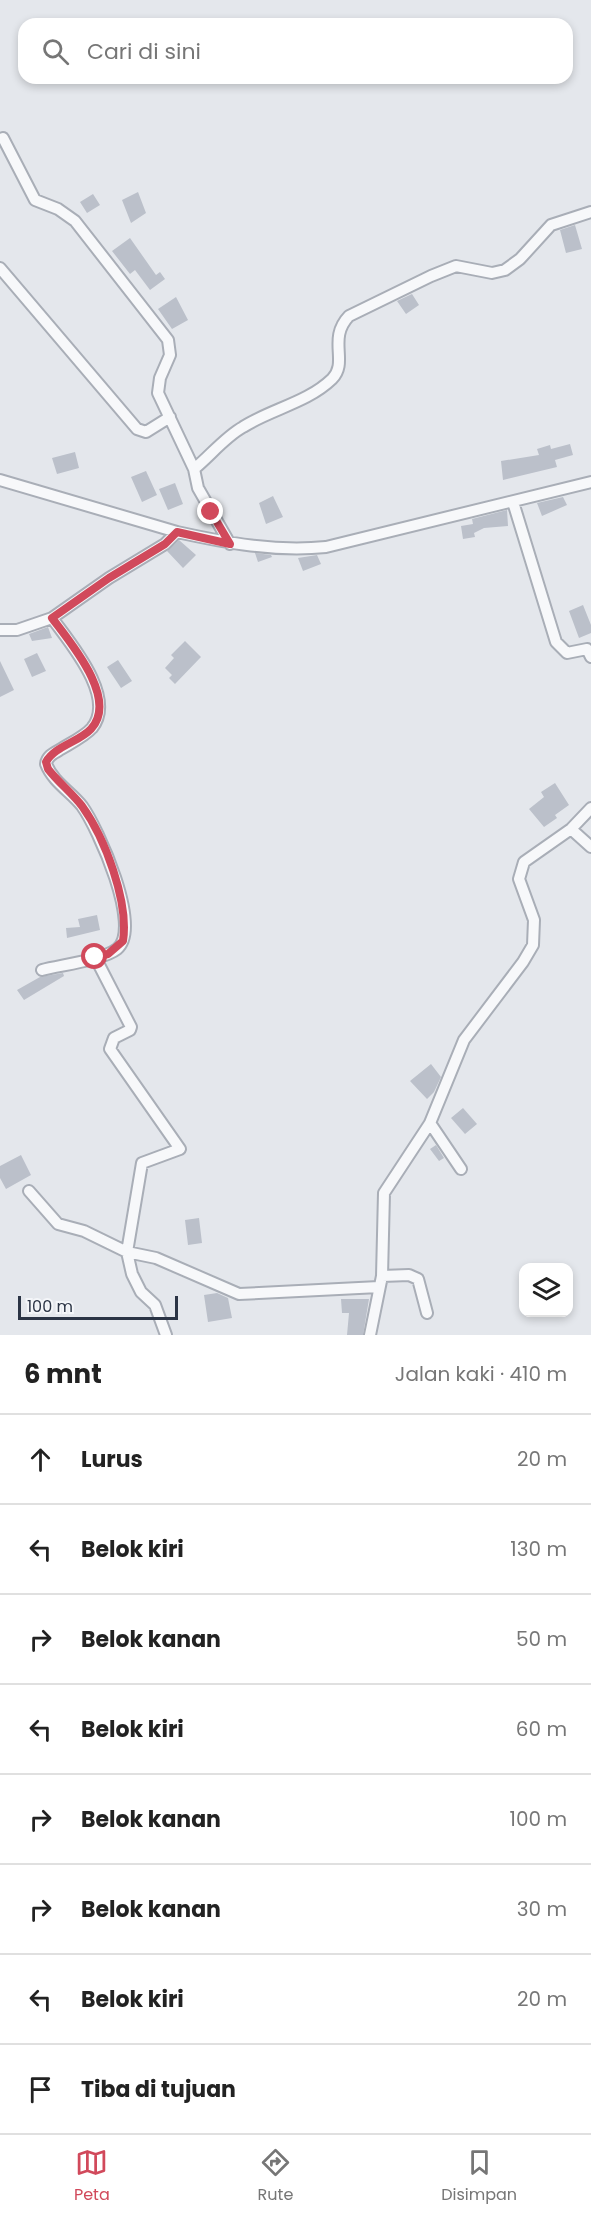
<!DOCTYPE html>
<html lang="id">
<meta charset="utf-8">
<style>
body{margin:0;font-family:Poppins,sans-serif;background:#f6f6f6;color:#222}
.controls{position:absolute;right:18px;bottom:18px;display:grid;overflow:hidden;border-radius:12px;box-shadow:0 3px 9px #0003}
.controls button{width:54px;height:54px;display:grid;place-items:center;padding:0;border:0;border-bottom:2px solid #e0e0e0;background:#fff;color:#222;font:30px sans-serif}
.scale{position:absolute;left:18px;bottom:15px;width:160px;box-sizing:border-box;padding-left:6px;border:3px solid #2b3445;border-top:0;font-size:16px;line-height:21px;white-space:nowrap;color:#2b3445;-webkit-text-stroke:4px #f4f6f9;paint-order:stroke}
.stop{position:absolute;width:18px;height:18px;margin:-14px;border:4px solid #d1495b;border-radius:50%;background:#fff}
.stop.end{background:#d1495b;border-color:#fff;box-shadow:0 2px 6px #0008}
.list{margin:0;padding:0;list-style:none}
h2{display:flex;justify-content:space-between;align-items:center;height:78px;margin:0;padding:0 24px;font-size:26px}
h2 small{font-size:20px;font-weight:400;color:#767676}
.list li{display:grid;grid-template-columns:39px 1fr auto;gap:18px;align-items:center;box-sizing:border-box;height:90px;padding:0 24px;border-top:2px solid #e0e0e0}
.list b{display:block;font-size:22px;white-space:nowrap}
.list em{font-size:20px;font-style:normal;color:#767676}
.icon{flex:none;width:33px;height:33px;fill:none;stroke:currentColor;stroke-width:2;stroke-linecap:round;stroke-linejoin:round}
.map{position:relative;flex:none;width:591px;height:1335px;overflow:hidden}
.search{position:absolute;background:#fff;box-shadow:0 3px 9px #0003;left:18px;right:18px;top:18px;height:66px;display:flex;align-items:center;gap:15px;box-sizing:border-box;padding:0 21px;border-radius:18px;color:#767676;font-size:22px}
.sheet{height:798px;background:#fff}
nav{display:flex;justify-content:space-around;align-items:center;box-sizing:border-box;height:84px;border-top:2px solid #e0e0e0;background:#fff;font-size:16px;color:#767676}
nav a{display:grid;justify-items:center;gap:3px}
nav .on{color:#d1495b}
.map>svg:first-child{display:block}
</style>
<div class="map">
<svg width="591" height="1335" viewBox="0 0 591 1335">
<rect width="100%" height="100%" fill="#e4e7ec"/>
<path fill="#bbc0ca" d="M138,192L146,213L131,223L122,200Z
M93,194L100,205L87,213L80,202Z
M575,225L582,249L566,253L560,230Z
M130,238L156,275L160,272L165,279L150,290L135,270L130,274L112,251Z
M412,294L419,305L406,314L397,301Z
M176,297L188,320L172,329L158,309Z
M570,444L573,455L555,460L557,467L503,480L501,461L539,455L537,449L550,445L551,449Z
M75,452L79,468L57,474L52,458Z
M146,471L157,495L142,502L131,477Z
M175,483L183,504L168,510L159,489Z
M273,496L283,517L266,524L259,503Z
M563,497L567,505L542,516L537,503Z
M507,510L508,526L484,528L474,533L475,537L463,539L461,526L473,524L472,519Z
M179,540L196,555L183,568L167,551Z
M255,553L271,555L272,557L258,562Z
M317,555L321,564L303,571L298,558Z
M583,605L591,625V633L579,638L569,611Z
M48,627L52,638L32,641L29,634Z
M185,641L201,657L175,684L169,678L172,675L165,668L174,658L171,655Z
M37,653L46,671L32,677L24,659Z
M118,660L132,681L121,688L107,667Z
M0,661L14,690L0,697Z
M555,783L569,805L555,815L557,818L544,827L529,809L544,797L541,792Z
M97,915L100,930L67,938L66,928L80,927L78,919Z
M63,973L64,976L24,1000L17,990L40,977Z
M431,1064L441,1077L434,1092L427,1099L410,1081Z
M463,1108L477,1124L465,1134L451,1118Z
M436,1145L444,1158L439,1161L430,1149Z
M21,1155L31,1175L6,1189L0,1178V1166Z
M199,1218L202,1243L188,1245L185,1220Z
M217,1293L228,1298L232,1318L208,1322L204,1295Z
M341,1299H369L363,1335H347L349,1313H342Z"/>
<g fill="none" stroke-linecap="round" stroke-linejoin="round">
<g stroke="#a9aeb7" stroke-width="14">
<path id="minor" d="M3,138L35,200L58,209L75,221L168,340L170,355L160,378L158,393L194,469L198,488L230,544
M0,268L137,429L146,432L170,417
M194,469C210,456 225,437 243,427C271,409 307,403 332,379C349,362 327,339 349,316L431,276L456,266L492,273L505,270L520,259L551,225L591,212
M0,480L177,532
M513,502L556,642L567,653L587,649L591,657
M0,630H17L52,618L109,578L165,544L177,532C227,543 275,552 326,547L591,482
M571,829L591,847
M95,957L131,1027L130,1030L114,1038L110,1049L180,1149L142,1163L127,1252L132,1274L141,1292L155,1305L166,1335
M42,970C61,965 103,960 117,949C143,928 98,828 82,806C71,792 53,782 46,764C47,756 54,753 61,749C71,743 85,736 92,728C117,697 70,643 52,618
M430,1123L461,1169
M29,1191L58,1224L84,1231L127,1252L156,1258L239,1294L379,1287
M382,1276L409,1275L418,1279L427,1313
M370,1335L382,1276L384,1193L430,1123L464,1040L523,962L533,945L534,920L519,879L524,862L571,829L591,808"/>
</g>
<use href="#minor" stroke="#f7f8fa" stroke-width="10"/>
</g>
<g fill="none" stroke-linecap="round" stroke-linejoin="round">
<path stroke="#d1495b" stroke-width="8" d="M95,957L108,954L123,941C129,902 105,838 82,806C72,793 58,782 48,769L46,762C55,746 79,742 91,729C119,699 70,642 52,618L109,578L165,544L177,532L230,544L211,512"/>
</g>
</svg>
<div class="controls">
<button><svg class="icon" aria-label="layers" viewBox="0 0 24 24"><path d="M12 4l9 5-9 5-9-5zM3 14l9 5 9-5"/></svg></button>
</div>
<div class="scale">100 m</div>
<div class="stop" style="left:95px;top:957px"></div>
<div class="stop end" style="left:211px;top:512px"></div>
<div class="search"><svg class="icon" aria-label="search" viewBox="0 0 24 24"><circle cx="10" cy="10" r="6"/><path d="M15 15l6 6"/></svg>Cari di sini</div>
</div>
<section class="sheet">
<h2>6 mnt<small>Jalan kaki · 410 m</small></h2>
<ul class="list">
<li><svg class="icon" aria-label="ahead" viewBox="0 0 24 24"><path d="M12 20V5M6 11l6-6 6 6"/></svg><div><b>Lurus</b></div><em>20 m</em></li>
<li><svg class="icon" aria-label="left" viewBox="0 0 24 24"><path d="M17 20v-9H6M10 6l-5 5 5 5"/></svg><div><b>Belok kiri</b></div><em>130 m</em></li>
<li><svg class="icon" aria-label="right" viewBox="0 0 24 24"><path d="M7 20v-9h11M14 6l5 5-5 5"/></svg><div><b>Belok kanan</b></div><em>50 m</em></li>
<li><svg class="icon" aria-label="left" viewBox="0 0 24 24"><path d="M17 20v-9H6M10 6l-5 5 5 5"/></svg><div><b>Belok kiri</b></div><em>60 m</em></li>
<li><svg class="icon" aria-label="right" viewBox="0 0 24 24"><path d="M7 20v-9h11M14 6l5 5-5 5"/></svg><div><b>Belok kanan</b></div><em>100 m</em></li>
<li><svg class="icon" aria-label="right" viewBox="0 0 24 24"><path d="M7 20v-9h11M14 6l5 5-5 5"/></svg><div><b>Belok kanan</b></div><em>30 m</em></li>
<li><svg class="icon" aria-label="left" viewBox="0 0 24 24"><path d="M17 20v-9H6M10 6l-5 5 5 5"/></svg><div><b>Belok kiri</b></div><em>20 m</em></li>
<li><svg class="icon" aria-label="arrive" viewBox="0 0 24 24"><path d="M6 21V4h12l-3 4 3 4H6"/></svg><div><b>Tiba di tujuan</b></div></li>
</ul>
</section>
<nav>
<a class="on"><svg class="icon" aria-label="map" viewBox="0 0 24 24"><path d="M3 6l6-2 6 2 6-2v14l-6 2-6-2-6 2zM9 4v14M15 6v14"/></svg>Peta</a>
<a><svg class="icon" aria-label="directions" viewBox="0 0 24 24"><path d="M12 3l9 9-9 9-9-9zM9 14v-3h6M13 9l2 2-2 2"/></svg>Rute</a>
<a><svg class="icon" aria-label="saved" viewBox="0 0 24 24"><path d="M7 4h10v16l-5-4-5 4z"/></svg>Disimpan</a>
</nav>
